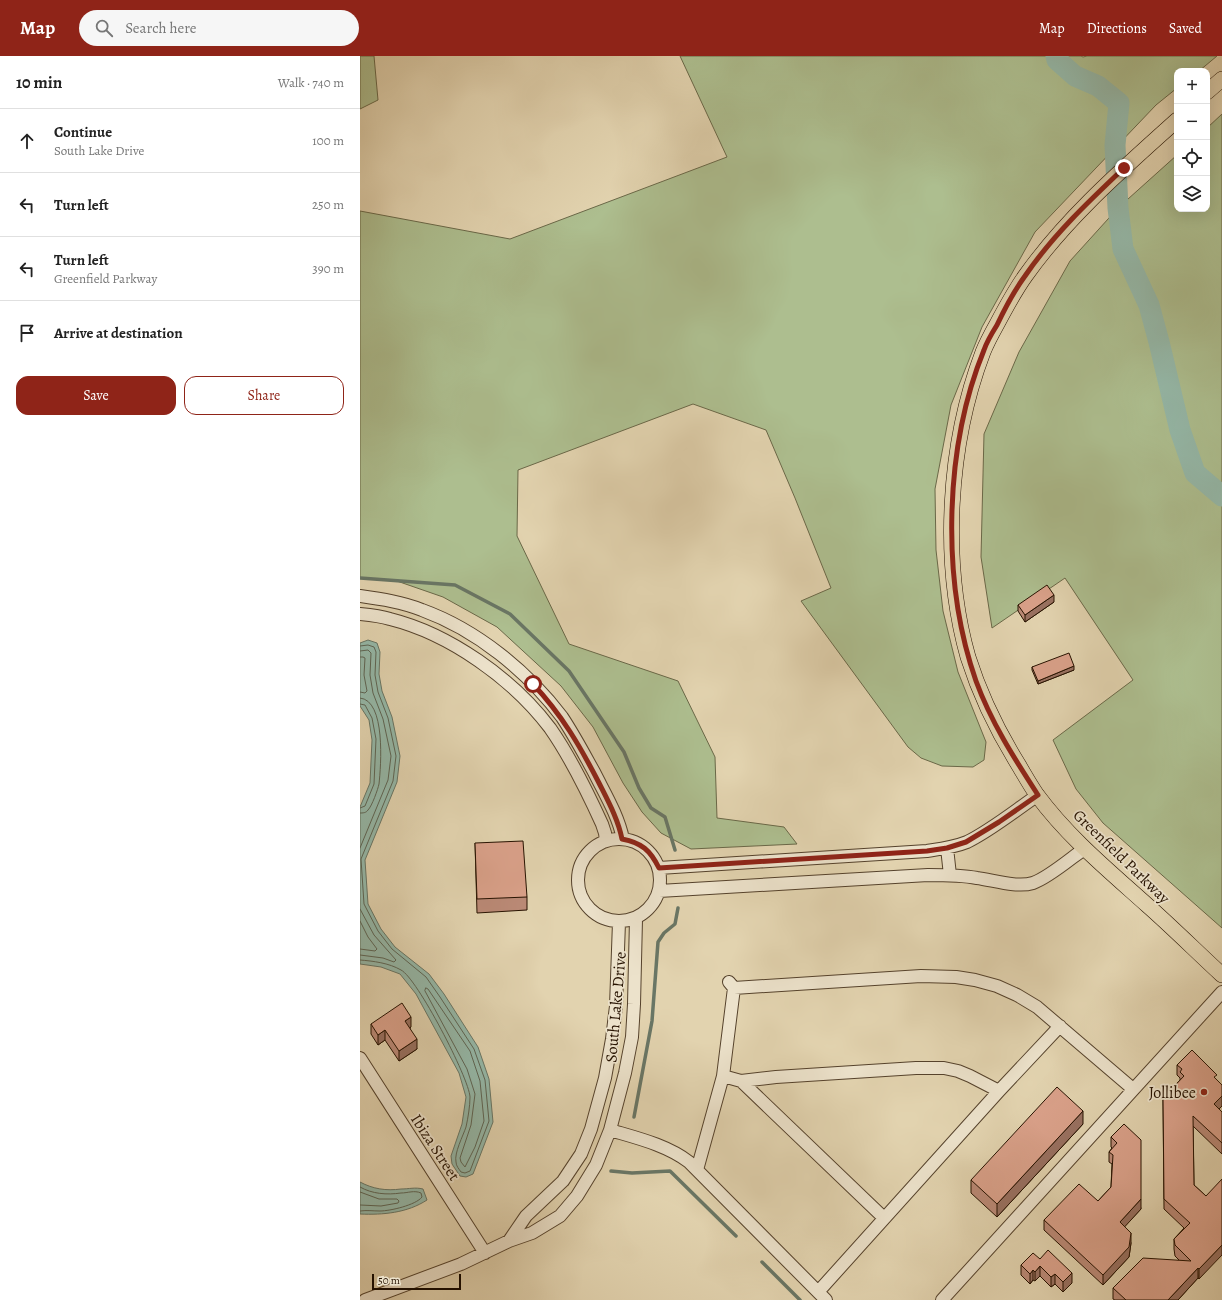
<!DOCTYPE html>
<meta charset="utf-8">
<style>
body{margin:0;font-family:Alegreya,serif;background:#f6f6f6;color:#222}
.controls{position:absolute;right:12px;top:12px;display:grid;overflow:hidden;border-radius:8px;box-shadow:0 4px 16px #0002}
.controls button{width:36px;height:36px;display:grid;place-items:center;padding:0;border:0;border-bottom:1px solid #e0e0e0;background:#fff;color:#222;font:20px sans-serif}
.scale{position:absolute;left:12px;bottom:10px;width:89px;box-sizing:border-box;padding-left:4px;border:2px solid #261200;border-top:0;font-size:11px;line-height:14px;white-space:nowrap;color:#261200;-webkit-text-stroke:3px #ece2cb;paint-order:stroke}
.stop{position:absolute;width:12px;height:12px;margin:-9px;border:3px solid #8f2418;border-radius:50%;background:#fff}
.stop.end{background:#8f2418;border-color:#fff;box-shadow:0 1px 4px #0008}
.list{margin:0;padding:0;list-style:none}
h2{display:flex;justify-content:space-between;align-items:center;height:52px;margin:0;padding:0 16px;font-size:17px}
h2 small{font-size:13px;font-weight:400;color:#767676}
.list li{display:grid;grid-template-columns:26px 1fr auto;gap:12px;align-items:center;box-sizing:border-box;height:64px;padding:0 16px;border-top:1px solid #e0e0e0}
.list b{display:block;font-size:15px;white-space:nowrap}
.list p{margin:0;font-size:13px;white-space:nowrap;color:#767676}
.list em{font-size:13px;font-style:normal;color:#767676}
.actions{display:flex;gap:8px;padding:12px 16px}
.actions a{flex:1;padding:9px 0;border:1px solid #8f2418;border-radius:12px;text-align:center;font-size:14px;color:#8f2418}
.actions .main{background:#8f2418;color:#fff}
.icon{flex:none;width:22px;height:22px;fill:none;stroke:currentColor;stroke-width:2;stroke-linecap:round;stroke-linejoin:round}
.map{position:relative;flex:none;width:862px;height:1244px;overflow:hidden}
header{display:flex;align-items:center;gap:24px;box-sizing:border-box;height:56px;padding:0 20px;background:#8f2418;color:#fff}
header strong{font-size:19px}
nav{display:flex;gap:22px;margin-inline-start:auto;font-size:14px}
.search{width:280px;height:36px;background:#f6f6f6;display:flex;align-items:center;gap:10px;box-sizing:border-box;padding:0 14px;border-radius:22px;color:#767676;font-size:15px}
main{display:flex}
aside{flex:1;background:#fff}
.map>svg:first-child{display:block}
</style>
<header>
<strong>Map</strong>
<div class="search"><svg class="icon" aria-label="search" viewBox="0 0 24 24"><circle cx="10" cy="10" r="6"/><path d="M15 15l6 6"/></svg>Search here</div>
<nav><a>Map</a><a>Directions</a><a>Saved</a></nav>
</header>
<main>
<aside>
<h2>10 min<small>Walk · 740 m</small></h2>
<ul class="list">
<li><svg class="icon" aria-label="ahead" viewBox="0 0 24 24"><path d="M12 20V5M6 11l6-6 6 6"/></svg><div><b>Continue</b><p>South Lake Drive</p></div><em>100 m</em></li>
<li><svg class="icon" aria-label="left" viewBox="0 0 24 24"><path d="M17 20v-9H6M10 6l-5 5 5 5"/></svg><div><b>Turn left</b></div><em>250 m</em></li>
<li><svg class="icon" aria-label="left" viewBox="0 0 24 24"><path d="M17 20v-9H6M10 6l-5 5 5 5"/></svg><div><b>Turn left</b><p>Greenfield Parkway</p></div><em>390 m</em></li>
<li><svg class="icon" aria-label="arrive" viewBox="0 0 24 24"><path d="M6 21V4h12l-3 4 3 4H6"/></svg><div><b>Arrive at destination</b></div></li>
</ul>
<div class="actions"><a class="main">Save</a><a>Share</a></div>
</aside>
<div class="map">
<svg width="862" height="1244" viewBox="0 0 862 1244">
<rect width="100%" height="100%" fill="#e2d3af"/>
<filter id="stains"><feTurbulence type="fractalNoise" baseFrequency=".005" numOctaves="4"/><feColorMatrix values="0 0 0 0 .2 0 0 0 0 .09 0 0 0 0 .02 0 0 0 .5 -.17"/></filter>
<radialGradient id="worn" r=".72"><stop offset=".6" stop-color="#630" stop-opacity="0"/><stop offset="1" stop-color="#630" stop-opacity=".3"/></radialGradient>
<path fill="#adbe8f" stroke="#6a6848" d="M0,0H14L18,44L0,53Z
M320,0H721L723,1L727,0H857L839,15H817V32L796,49L675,176L622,271L591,349L575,433L576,494L583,555L598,616L626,686L624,704L613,711L582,710L561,702L548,691L441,545L471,532L435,442L406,374L333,348L158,414L157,480L209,588L318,625L355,701L357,762L424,771L437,788L331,793L301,777L282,756L263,727L233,671L201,630L137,571L83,541L34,524L0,522V155L150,183L367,101Z
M862,58V872L743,767L716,733L693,684L773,624L705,522L632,572L621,501L624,378L659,296L710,205L758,152L817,99V153H847V72Z"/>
<path fill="#95b8a8" stroke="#697665" d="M8,584L17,587L20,596L19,618L22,635L32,661L40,700L37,726L5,804L8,848L21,873L35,891L69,918L84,938L118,991L129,1023L133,1066L113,1118L106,1121L100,1120L92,1108L91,1100L102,1068L106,1041L99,1017L56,938L40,918L21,911L0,908V751L10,727L12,684L9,664L0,650V587Z
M0,1126C13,1133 26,1135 41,1133C49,1133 55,1131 63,1133L67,1144C47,1157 23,1159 0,1158Z"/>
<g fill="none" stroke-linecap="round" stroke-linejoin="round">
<path stroke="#5e6554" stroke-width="1" d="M0,590L8,589L14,591L16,596L15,619L18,636L28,662L36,700L33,725L1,803L4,848L18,875L32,893L66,921L80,941L114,993L125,1024L129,1065L110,1115L105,1117L101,1116C99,1113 96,1110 96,1106C94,1097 103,1080 106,1071C108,1062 110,1050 110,1041C109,1022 57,922 41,914C29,907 13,905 0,904
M0,595L8,594L11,597L10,619L13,637L23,663L31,700L28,724L0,792
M0,601H3L5,602L4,619L7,635L5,637L0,636
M0,642C26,644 21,710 19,728C18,733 12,750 8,754C6,757 3,757 0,757
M0,648L5,649L12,662L16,683L14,728L5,750L0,752
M0,853L14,879L36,904L34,906L23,902L0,899
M0,865L8,881L17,893L15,895L0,893
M66,932L68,933L110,995L120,1025L124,1065L115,1091L105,1111L101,1106L100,1102L111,1069L115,1038L107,1013L65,935Z
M0,1131C12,1138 27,1139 41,1137C48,1137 54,1134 61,1137L62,1141C56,1149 30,1155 20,1155C13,1155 7,1154 0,1155
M0,1136L19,1143H37L39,1145L38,1147L21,1150L0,1149"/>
<path stroke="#697665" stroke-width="3.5" d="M0,522L95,529L150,558L209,615L264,696L279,732L291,752L305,761L315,794
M274,1061L292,965L298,886L304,877L315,868L318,852
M251,1115L272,1117L310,1115L376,1180
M402,1206L440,1244"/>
<path stroke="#95b8a8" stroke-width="21" d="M696,0L697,4L715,20L738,30L759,47L755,89L758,152L763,193L789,249L799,286L820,374L835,417L862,440"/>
<g stroke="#55422c" stroke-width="14">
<path id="minor" d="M0,540C21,543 42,546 62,554C117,574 167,615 202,661C214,679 224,698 234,716C245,738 258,759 263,783
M0,558C10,559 20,560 30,563C90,578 153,623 190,672C211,702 227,735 242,768L245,777L246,785
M218 824a41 41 0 1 1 82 0a41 41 0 1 1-82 0Z
M587,792L590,819
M299,812L567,795C580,793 595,791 607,786C630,775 656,754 678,739
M299,835L568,819C584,819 601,819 617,822C633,824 657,832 673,827C688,822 710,803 724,793
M374,932L561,920L596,921L615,924L637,930L657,939L677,951L773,1033
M0,1002L125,1197
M363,1020L381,1025L416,1021L556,1012H584L598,1015L610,1020L639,1035
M381,1025L524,1162
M250,1074C277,1082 307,1089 329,1106L466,1244
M337,1114L363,1020L374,932L369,926
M149,1185L166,1160L203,1125L221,1098L231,1073L245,1022L252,983L256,950L259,866
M458,1236L639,1035L700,970
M5,1244L101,1208L149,1185L172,1177L200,1160L217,1140L236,1109L250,1074L265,1017L272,981L274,948L276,863
M582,1244L862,936"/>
</g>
<g stroke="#261200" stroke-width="16">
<path id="major" d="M847,36L862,23
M817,64C764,112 708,160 666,219C655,234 646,251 637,268C632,277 627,286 623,296C588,388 581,505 608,601C620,639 637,674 658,708C664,718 670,729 677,739C708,781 748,814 787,849C812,871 837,896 862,919"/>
</g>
<use href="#minor" stroke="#ece2cb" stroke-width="12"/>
<use href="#major" stroke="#e2d3af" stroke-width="15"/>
</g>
<path fill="#bb8a77" stroke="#261200" d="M694,546L665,566L658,555V549Z
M672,611L714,614L678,628L672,614Z
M115,787L167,841V854L117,857Z
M11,968L51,971L50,972L57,993L39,1005L25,984L18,989L11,978Z
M817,1009L857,1024L862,1050L859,1053L862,1056V1098L833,1070L834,1129L846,1140L839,1223L838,1222L818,1244H755L753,1243V1232L819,1204L815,1200L814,1193V1183L824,1172L804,1153L803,1042L820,1024V1022L817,1019Z
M723,1068L637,1161L611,1137V1124Z
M764,1068L781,1153L764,1171L771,1187L769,1201L743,1229L684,1174V1164L738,1145L751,1131L752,1108L749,1106V1096L752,1092L751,1091V1081Z
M680,1203L712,1227L703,1236L695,1228L691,1231L680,1220L675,1225L673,1224L670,1228L661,1219V1209Z"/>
<path fill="#997161" stroke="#261200" d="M694,539V546L665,566V559Z
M714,610V614L678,628V625Z
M51,961V971L45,975V965Z
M25,974V984L18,989V979Z
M57,983V993L39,1005V995Z
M862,1040V1050L854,1058V1048Z
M723,1055V1068L637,1161V1148Z
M781,1143V1153L760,1176V1166Z
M771,1177V1187L769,1201L743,1229V1219Z
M862,1189V1199L839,1223V1213Z
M680,1210V1220L675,1225V1216Z
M838,1212V1222L818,1244H808Z
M673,1214V1224L670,1228V1218Z
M712,1217V1227L703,1236V1226Z
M695,1218V1228L691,1231V1221Z"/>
<path fill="#daa18a" stroke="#261200" d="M687,529L694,539L665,559L658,549Z
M709,597L714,610L678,625L672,611Z
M163,785L167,841L117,843L115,787Z
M42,947L51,961L45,965L57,983L39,995L25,974L18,979L11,968Z
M832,994L857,1019L854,1021L862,1029V1040L854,1048L862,1056V1087L833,1060L834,1129L846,1140L862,1123V1189L839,1213L838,1212L808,1244H766L753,1232L783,1202L831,1205L815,1189L814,1183L830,1167L804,1143L803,1042L824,1020L820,1016L822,1013L817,1009Z
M697,1031L723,1055L637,1148L611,1124Z
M764,1068L781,1084V1143L760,1166L771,1177L769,1191L743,1219L684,1164L719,1128L738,1145L751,1131L753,1099L749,1096L757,1087L751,1081Z
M688,1194L712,1217L703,1226L695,1218L691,1221L680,1210L675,1216L673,1214L670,1218L661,1209L673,1197L680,1203Z"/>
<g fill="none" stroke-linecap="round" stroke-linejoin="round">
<path stroke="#8f2418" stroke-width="5" d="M173,628C202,659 220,690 239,727C248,745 258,763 262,783C282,787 290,794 299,812L567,795L587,792L606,786L639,766L678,739C654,702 631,666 616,625C581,525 584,392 624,294C627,285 632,277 637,269C645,252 654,235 665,220C693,179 729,145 764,112"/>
</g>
<circle fill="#8f2418" stroke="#ece2cb" stroke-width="1.5" cx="844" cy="1036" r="4"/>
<g text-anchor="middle" stroke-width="3.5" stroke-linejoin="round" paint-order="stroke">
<g font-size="16" fill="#261200" stroke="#ece2cb">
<text transform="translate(762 800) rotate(44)" y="6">Greenfield Parkway</text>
<text transform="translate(255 951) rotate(-85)" y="6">South Lake Drive</text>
<text transform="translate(76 1091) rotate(57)" y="6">Ibiza Street</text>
</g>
<g font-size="16" fill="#261200" stroke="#ece2cb" text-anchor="end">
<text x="836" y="1042">Jollibee</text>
</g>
</g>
<rect width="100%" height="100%" filter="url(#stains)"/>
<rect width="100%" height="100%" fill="url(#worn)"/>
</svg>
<div class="controls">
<button>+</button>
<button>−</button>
<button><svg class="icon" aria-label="locate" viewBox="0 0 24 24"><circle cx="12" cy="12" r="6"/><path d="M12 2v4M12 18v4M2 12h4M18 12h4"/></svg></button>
<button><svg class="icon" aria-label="layers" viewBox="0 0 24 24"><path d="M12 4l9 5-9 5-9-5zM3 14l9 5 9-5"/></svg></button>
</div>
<div class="scale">50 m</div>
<div class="stop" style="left:173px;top:628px"></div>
<div class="stop end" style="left:764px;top:112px"></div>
</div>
</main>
